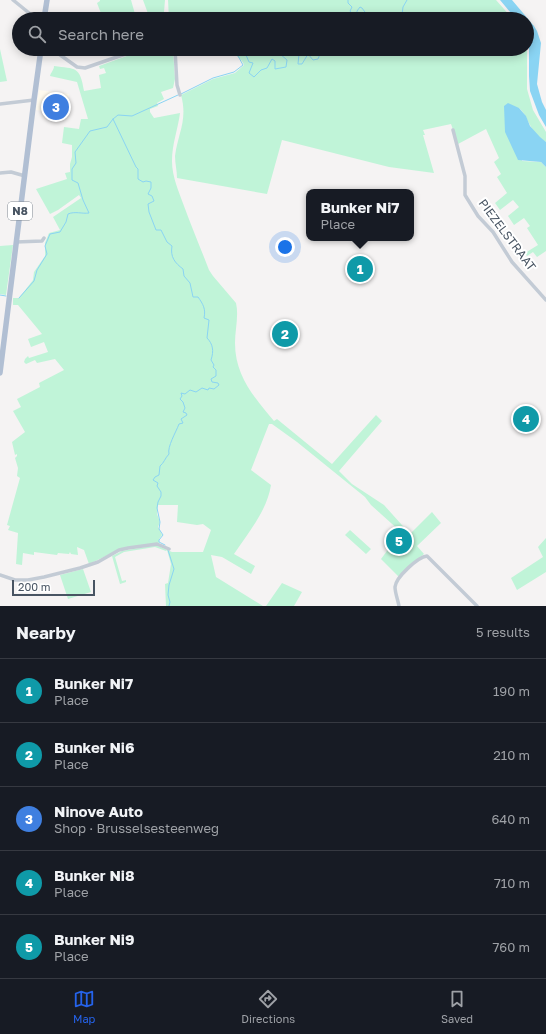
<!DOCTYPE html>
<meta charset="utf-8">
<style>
body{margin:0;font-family:"Golos Text",sans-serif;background:#20242c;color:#f1f3f6}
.scale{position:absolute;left:12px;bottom:10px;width:83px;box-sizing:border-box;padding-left:4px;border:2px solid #485462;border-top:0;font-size:11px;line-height:14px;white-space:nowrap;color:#485462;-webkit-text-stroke:3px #fff;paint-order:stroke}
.you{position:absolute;left:285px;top:247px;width:14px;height:14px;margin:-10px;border:3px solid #fff;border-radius:50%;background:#1a73e8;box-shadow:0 0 0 6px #1a73e833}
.badge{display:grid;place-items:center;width:26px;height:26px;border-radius:50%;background:#2563eb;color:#fff;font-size:13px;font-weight:700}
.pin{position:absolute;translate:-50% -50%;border:2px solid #fff;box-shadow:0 1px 4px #0006}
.popup{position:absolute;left:306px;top:189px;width:108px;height:52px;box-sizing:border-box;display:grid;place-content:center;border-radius:8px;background:#171b24;filter:drop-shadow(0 1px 3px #0005);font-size:13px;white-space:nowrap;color:#9ea1a6}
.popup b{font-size:15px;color:#f1f3f6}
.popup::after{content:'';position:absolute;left:50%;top:100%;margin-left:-8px;border:8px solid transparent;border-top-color:#171b24}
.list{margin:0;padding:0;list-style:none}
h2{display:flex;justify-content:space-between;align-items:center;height:52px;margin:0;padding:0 16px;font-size:17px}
h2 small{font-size:13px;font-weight:400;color:#9ea1a6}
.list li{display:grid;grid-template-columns:26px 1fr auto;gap:12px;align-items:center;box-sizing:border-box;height:64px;padding:0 16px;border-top:1px solid #363941}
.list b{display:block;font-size:15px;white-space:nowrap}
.list p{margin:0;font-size:13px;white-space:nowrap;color:#9ea1a6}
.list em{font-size:13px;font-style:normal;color:#9ea1a6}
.icon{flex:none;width:22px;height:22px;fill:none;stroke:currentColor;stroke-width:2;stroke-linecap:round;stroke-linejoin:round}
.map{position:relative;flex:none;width:546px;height:606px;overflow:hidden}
.search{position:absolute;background:#171b24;box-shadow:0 2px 10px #0003;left:12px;right:12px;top:12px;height:44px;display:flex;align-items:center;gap:10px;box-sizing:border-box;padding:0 14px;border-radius:22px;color:#9ea1a6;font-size:15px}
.sheet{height:372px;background:#171b24}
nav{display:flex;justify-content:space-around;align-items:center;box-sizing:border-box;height:56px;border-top:1px solid #363941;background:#171b24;font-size:11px;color:#9ea1a6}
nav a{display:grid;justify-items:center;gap:2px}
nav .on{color:#2563eb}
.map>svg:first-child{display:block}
</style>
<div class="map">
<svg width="546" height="606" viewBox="0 0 546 606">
<rect width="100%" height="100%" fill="#f5f3f3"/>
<path fill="#fefaee" d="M39,90L69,94L68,100H67L65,114L36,110Z"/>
<path fill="#c0f4d8" d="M100,0H131L135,14L126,17V19H96L102,16L97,3L100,1Z
M143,0H165L164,12L166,19H150Z
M168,0H496L513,19H169Z
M0,49L7,81L0,82Z
M146,49H173L175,79L173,88L161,92L164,99L157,103L158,106L150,109V112L154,118L180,113C178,129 172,144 172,161C172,177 179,192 184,206C192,228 201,249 209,270L213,276L236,303C239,316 235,330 235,343C235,376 254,397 274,421L277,419L332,464L376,415L382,421L339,471L352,484L384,505L410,534L432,512L441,523L417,546L424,554L414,562L399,577L381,559L401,532L371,505L365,497L297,442L272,424H269L251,470L271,485C267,511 248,533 234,554L255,566L251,574L222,557L211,555L216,577L263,606H166L165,584L168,583L171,564L167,550L166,551L155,547L124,552L115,557L122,581L126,580V582L120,584L112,556L122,551L156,545L172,552H203L211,530L203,524L197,525L177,522L178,505H158L157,514L160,522L158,527L162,535L159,539V543L121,549L89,564L84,550L77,547L78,555L71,554L70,552L69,554L58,553L57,555L34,552V555L23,553L22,565L16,564L18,533L8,530L10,526L7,525L20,478L17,476L18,468L15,458L17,456V454L15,455L12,442L25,432L13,411L21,407L17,399L40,387L39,383L64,370L55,359L37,363L35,360L26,364L24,362L25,359L28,356L29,358L48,352L44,342L31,347L28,339L42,334L18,305H13V298H19L33,280L34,272L45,256V243L49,233L60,230L53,217L81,198L79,195L58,210L50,214L36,189L67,179L65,173L70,172V164L72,157V145L62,143L64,127L79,129L81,119H88L77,82L50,76C51,72 54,70 54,66C76,69 80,66 84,91L101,88L99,75L106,73L104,68L100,69L99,66Z
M201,49H527V89L533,110L546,132V142C540,138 533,132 530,125C525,116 526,115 519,108L522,161L541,162L546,167V251L537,257L533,252L527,256L525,253L538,245L527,228L530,226L524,218L514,225L508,216L519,207L513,200L500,210L495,203L507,193L497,177L501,174L494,162L499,158L486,129L458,144L451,124L423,130L425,135H423L434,173L389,167L282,140L267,194L177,178C177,171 175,163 175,156C178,133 188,120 181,95L213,79L235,73L244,65C242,59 235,55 231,50Z
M13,245L6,295L0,294V246Z
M350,530L371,549L366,554L345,535Z
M546,538V572L517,590L511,578L543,557L538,547Z
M83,569L91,592L68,599L60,575Z
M282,583L302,592L294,606H266Z"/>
<path fill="#8ad4f3" d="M500,0H512L534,26L537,31L541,43L537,84L542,102L546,110V127L539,115L530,91L529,76V48L527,37V19H516Z
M508,103L519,108L526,116L530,126L540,137L546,142V167L541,162L518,160L505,132L504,106Z"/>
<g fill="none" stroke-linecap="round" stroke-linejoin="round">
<path stroke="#8ad4f3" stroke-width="1" d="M348,0V3L352,7L350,11L352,14L351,19
M357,19V11L360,7L362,8L370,19
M385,19L388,16L400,17L402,15L403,7L407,0
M181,94L213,78L234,72L243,65L238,56L241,53L246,55L249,62L253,63L249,73L254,77L261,70L267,68L272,59L275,61V69L286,67L287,60L279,53V50L299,54L298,64H302L308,54L313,60L318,59L322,49
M113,119L136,167L138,169V179L143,182L146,181L151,182V188L148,194L152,196L154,201L148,204L149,212L156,230H161L167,242L172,246C170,257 175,263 183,269L184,276L190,283L193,297H198C203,304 206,309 204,318L209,320L207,338C213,344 214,351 211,360L214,365L213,367L216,370V376L211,379L212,382L218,383L219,385L214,389L209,388L208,390L202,388L196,392L190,390L185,394L181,393L182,396L180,399L183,402L185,408L183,412L186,413L187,415L181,419L183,423L179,424C176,432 167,447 169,454C165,458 164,463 160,466L159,475L155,477L153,480L158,483L157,486L161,492V496L158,502L157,508L160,522L159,529L163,535L159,540V542L165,545
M0,295L6,296
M19,298L34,281L37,270L47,254L45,246L50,234L60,232L66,222L68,214C75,211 82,214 89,213L83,200L78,183L72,180V169L76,163L75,152L90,131L107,127L113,119L118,115L132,116L178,95
M168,550L174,569L169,585L168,595L170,602L169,606"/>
<path stroke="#c3cbd5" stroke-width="3.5" d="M13,0L34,17L40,19
M175,49L177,85L180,95
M41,51L47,53L56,52L77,67L85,68L140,49
M0,104L34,100
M453,130L465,176V195L478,216L493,232L512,262L546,300
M0,173L11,172L25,176
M16,242L42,241L44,238
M0,575L15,580H28L44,577L80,568L98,562L119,550L128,548L157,544L169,549
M399,606C398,600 395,593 395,587C396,577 418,557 427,556L477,606"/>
<path stroke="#b1bfd3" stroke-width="5.5" d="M44,19L47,0
M0,373L34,100L41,49"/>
</g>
<g text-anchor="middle" stroke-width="4" stroke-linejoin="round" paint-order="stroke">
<rect fill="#fff" stroke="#7f8791" stroke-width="1" x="8" y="202" width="24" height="18" rx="3"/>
<g font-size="11" font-weight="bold" fill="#485462">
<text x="20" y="215">N8</text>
</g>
<g font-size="12" fill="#485462" stroke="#fff">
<text transform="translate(507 235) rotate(53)" y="4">PIEZELSTRAAT</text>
</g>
</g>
</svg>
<div class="scale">200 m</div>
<div class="you"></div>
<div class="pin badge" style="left:360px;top:269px;background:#0f9aa8">1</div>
<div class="popup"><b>Bunker Ni7</b>Place</div>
<div class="pin badge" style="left:285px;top:334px;background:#0f9aa8">2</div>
<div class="pin badge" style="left:56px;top:107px;background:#3f7fe0">3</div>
<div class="pin badge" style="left:526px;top:419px;background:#0f9aa8">4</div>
<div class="pin badge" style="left:399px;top:541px;background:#0f9aa8">5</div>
<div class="search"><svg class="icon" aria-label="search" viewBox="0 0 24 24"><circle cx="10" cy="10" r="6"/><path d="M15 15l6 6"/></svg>Search here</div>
</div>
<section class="sheet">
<h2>Nearby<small>5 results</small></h2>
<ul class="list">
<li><span class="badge" style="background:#0f9aa8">1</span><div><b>Bunker Ni7</b><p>Place</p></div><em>190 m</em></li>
<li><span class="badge" style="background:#0f9aa8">2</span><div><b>Bunker Ni6</b><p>Place</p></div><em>210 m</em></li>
<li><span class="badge" style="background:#3f7fe0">3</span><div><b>Ninove Auto</b><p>Shop · Brusselsesteenweg</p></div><em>640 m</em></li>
<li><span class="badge" style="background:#0f9aa8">4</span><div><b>Bunker Ni8</b><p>Place</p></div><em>710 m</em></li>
<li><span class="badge" style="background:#0f9aa8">5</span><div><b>Bunker Ni9</b><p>Place</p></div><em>760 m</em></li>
</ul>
</section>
<nav>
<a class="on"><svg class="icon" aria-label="map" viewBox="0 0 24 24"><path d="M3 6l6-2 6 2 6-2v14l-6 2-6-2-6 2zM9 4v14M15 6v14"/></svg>Map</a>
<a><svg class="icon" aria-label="directions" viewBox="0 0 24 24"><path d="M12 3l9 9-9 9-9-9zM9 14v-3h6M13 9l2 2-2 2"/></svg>Directions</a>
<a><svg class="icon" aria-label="saved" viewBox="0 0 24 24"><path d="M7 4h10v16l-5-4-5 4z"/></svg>Saved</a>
</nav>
